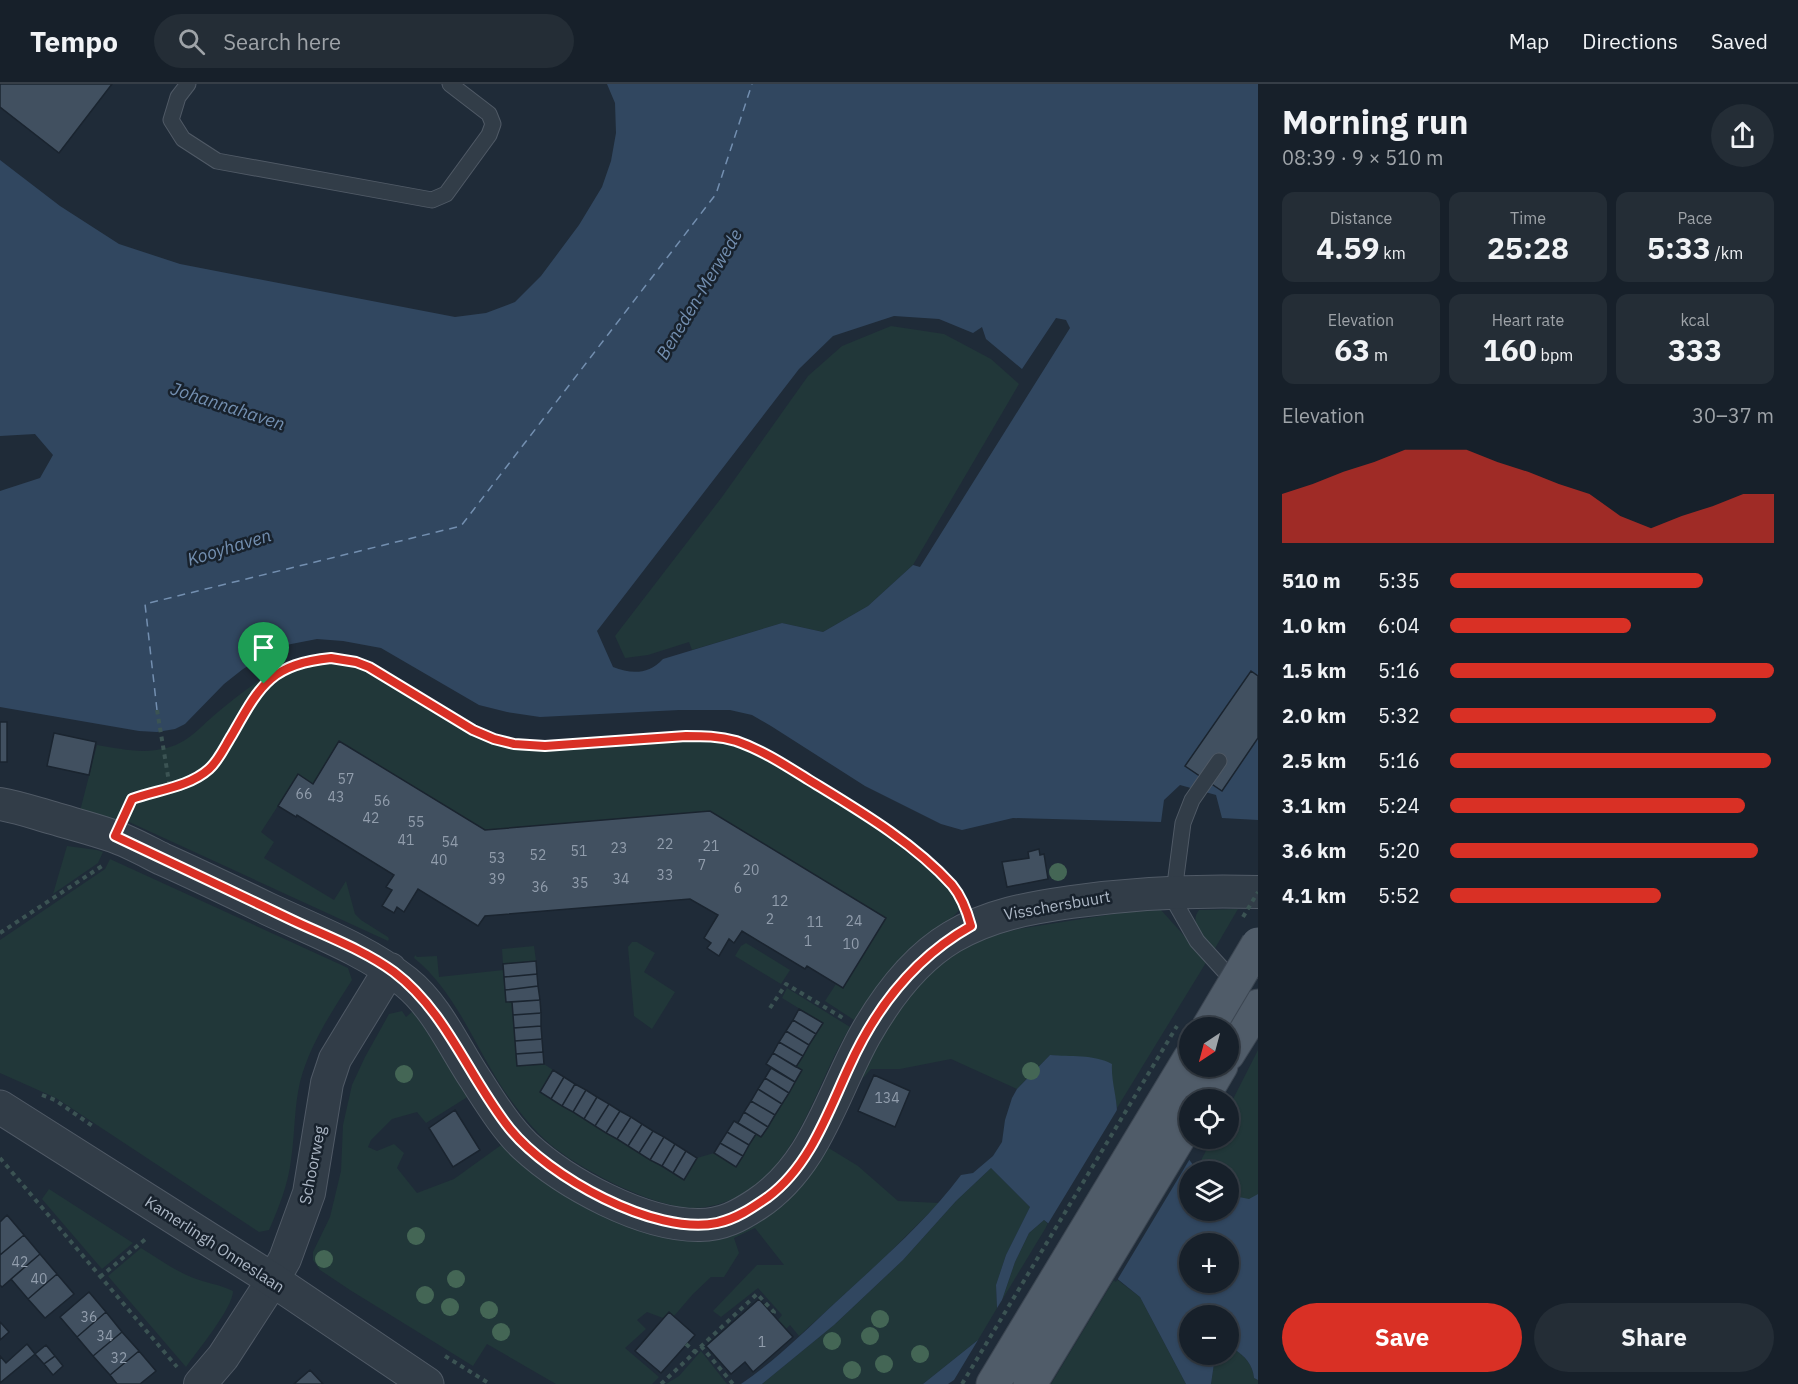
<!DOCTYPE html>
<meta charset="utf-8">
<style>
body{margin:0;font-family:"IBM Plex Sans",sans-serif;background:#242d36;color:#f1f3f6;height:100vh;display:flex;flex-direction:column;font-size:22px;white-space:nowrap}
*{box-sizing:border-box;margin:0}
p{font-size:20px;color:#9ea3a8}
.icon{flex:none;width:33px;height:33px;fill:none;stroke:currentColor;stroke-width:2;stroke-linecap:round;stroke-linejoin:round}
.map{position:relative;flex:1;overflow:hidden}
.drawer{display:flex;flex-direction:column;background:#17202a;width:540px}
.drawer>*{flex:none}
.needle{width:39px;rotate:216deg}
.tools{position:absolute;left:1179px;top:933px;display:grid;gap:12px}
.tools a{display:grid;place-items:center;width:60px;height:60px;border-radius:50%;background:#17202a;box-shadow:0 2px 4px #0004,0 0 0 2px #363e47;font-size:30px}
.pin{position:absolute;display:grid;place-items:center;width:51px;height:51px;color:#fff;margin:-62px -26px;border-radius:50% 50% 50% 0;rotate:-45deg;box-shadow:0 0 6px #0007}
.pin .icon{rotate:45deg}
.round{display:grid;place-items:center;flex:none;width:63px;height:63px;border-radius:32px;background:#242d36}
.overview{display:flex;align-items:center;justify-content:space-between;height:102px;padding:0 24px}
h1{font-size:33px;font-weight:700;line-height:45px}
.metrics{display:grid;grid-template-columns:repeat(3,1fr);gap:9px;height:102px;padding:6px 24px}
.metrics div{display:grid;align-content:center;border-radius:12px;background:#242d36;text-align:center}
.metrics b{font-size:30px;font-weight:700}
.metrics small{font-size:16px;font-weight:400}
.metrics p{font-size:16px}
.chart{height:168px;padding:12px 24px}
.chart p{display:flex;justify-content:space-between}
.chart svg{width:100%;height:108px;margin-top:6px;fill:#d93025;opacity:.7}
.button{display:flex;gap:12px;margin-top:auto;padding:12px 24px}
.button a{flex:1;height:69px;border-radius:36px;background:#d93025;color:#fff;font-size:24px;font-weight:700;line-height:69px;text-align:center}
.button a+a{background:#242d36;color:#f1f3f6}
ul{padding:0 24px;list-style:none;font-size:20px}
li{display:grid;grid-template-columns:96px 72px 1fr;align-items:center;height:45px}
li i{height:15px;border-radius:8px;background:#d93025}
header{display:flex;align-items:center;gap:36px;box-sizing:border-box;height:84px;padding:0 30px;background:#17202a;border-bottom:2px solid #363e47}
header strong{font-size:28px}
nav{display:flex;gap:33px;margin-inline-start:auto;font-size:21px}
.search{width:420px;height:54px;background:#242d36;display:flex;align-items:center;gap:15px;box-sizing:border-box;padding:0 21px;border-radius:33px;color:#9ea3a8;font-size:22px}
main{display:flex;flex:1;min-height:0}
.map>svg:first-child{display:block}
.green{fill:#213739}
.water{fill:#314760;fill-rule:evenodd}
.pier{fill:#1f2b38}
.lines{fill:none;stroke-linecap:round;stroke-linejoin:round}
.ferry{stroke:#738fb0;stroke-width:1.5;stroke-dasharray:8 6;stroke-linecap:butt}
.building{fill:#415060;stroke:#1a242f;stroke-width:1.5}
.service-casing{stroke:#505a66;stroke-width:17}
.minor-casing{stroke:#505a66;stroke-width:34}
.tertiary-casing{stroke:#505a66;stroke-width:35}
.primary-casing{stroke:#3c4652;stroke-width:35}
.path{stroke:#3b5353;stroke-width:4;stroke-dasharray:4.5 4.5;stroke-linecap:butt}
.service{stroke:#323d48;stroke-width:15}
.minor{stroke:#323d48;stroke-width:32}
.tertiary{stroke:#323d48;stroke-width:33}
.primary{stroke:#505c69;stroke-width:33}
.primary-bridge-casing{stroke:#3c4652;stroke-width:35;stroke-linecap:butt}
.path-bridge{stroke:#3b5353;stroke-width:4;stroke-dasharray:4.5 4.5;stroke-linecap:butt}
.primary-bridge{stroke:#505c69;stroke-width:33}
.tree{fill:#465}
.route-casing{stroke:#fff;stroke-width:12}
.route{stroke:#d93025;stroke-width:8}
.labels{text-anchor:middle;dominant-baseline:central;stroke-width:5;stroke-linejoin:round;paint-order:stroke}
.number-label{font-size:14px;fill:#919dac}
.street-label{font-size:16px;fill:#acb7c5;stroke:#18222d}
.water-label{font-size:18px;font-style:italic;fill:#738fb0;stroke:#18222d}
</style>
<header>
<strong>Tempo</strong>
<div class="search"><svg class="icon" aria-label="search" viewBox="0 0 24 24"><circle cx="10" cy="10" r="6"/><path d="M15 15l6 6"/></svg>Search here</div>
<nav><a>Map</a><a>Directions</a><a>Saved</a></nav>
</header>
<main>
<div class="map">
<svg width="1258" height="1300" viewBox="0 0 1258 1300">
<rect width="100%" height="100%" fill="#1f2b38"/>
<path class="green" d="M891,242l53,8 47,25 28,25 -106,181 -45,41 -45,26 -41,-9 -90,27 -3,-8 -41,13 -23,3 -10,-22 107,-139 86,-121 34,-30z
M326,578l26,4 16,6 98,60c18,8 37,15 57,18 14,2 30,0 45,-1 46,-3 95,-13 140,-9 46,4 86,35 122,59 31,19 61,39 89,63 9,8 44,34 40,47 -3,9 -27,21 -35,28 -31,26 -48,50 -70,83l-29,-19 11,-17 7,4 42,-71 -175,-106 -225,19 -146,-89 -26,43 -15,-9 -37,57 13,10 -10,16 70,42 12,-19 9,33 6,6 27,17 1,2 -1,2 -261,-120 7,-15 6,-5 42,-12 18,-8 16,-11 41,-68 12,-17 27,-16z
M266,592l-12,14 -45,73 -19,12 -16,7 -39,9 -6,3 -13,30 -36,-13 17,-66c19,3 40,8 59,5 31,-4 40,-20 62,-38 15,-13 31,-25 48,-36z
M67,762l30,4 6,2 -5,11 -45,31z
M110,775l238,109 4,12c-21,33 -42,64 -52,102 -6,26 -5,52 -9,78 -3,25 -12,47 -22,70l-10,2 -203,-134 -56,-25v-133l105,-71z
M1238,825l-24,41c-9,-12 -26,-26 -15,-40z
M1161,826l46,51 -90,147 -6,-34 1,-10 -62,-9 -33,34 -66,-30 -51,10h-29l-7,8 -4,-1 32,-59 18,-24 29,-30 32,-21 47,-13 108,-17z
M632,858h5l18,11 -11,19 31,20 -23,37 -18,-13 -6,-69z
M746,859l44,27 -9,14 -46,-28 6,-10z
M534,862l2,15 -33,3 -1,-15z
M415,871l2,2 20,-1 2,21 64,-7 3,32h6l5,64 27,-2 9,6 -13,22 143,88 14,-22 17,-5 22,14 20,-33 6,3 40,-66 -6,-4 27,-44 -41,-25 5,-10 63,39c-28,46 -42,102 -78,143 -19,22 -50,38 -79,38 -40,-1 -105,-35 -137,-59 -16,-12 -31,-30 -43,-46 -35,-46 -53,-108 -99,-145z
M402,927l4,6 7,-6 56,85 -43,27 -9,-11 -25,7 -21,21 -3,7 9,4 17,-7 10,9 -7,15 20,25 37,-14 50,-36 187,95 136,-91 31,19 40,35 41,2 -56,56 -84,77 -9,-11 -4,4 -8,-9 4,-5 -24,-27 -37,29 -8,-6 44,-46h27l-29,-37 -21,10 5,15 -15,24h-13l-18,17 -19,22 -5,-4 -6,6 -16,-6 -10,8 9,9 -21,19 34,29 -7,7h-96l-69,-40 -14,22 -123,-76 -30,-20 -7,-10v-8l17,-35 11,-46 2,-46 9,-40 13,-28 24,-43z
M1258,966v144l-9,6 -20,-5 -1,-23h-33l17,-33 16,-1 1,-31z
M991,1084l39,39 -24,48 -10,30 1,23 -19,32 -55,44h-161l72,-59 69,-65 53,-59z
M49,1105l84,54 -31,26 -60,-70z
M1044,1136l4,4 -46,76 13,-38 14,-29z
M141,1164c16,10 33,22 50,29 14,6 28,7 42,14 0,17 -36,60 -47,76l-78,-91z
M1115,1194l25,19 46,87h-135z
M1234,1265c11,7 19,16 20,29l4,2v4h-47l4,-27 5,-2 8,-1 1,-3z
M701,1267l26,33h-61l13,-8z"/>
<path class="water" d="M607,0h651v736l-36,-2 -6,-23 -36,-10 -16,15 -3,22 -148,-4 -51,12 -21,-6 -76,-38 -94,-60 -19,-11 -22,-5h-51l-139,7 -33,-5 -28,-7 -98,-57 -38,-7 -26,-2 -36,7 -38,23 -19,15 -39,40 -10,5 -18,3 -18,-1 -139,-24v-216l40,-13 13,-23 -18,-21 -35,2v-276l60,46 59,38 61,20 275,53 31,-4 29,-11 26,-26 38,-51 23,-38 9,-26 5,-28 -1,-30zM894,232l45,3 34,14 9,-6 4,12 36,30 34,-51 10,2 4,8 -150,239 -7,-2 -45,41 -45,26 -41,-9 -119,36c-15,16 -32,15 -50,8l-16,-36 202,-262 34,-33z
M1050,971c20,2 44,-1 62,9 -1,17 5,33 5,49l71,45 8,11 -1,2 -5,1v38h38l1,-15 20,4 9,-5v186l-4,-2c-1,-13 -9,-22 -20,-29l-5,2 -1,-35h-38v38l30,1 -5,2 -4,27h-25l-46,-87 -96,-77 -15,13 -14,29 -13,38 -5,8 -1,-23 10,-30 24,-48 -39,-39 -35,33 -53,59 -69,65 -72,59h-21c34,-23 64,-53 94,-81 44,-41 90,-80 126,-128l12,-2 20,-17 9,-14 3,-22 7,-22 5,-9zM1190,1160h38v38h-38z
M978,1256l-24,40 -6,4h-25z"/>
<path class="pier" d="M1120,1021v7l46,26 25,19 -75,125 -70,-55z"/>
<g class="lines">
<path class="ferry" d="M157,626l-12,-106 316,-78 255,-332 36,-110"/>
</g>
<path class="building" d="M0,0h112l-53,69 -59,-46z
M1251,587l7,5v62l-36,53 -37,-25z
M0,638h7v40h-7z
M54,649l42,9 -7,33 -42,-9z
M339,657l146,89 225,-19 176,107 -43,70 -36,-22 -2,3 -63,-38 -8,12 -5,-4 -10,17 -12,-8 4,-5 -7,-5 14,-23 -28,-16 -205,17 -7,10 -60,-37 -14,23 -7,-5 -3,6 -12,-7 10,-16 -6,-3 8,-12 -97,-60 -1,2 -18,-11 20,-32 15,10z
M1039,765l1,6 4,-1 4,25 -41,8 -5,-25 27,-4 -1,-6z
M536,877l1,13 -33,3 -1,-13z
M537,890l1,12 -33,4 -1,-13z
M538,902l2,14 -34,2 -1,-12z
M540,916l1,13 -28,2 -1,-13z
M799,925l24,14 -7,11 -23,-14z
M541,929v13l-27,2 -1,-13z
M793,936l23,14 -7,11 -23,-14z
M541,942l1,13 -27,2 -1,-13z
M786,947l23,14 -6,11 -24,-14z
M542,955l1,13 -27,2 -1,-13z
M779,958l24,14 -7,11 -23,-14z
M543,968l1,12 -27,2 -1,-12z
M773,969l29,17 -7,12 -29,-18z
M771,984l24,14 -6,11 -24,-15z
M553,986l11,7 -13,22 -11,-7z
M874,991l36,16 -15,36 -37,-16z
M564,993l11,7 -13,22 -11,-7z
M765,994l24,15 -7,11 -24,-15z
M575,1000l11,6 -13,22 -11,-6z
M758,1005l24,15 -7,11 -24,-14z
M586,1006l11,7 -13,22 -11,-7z
M597,1013l12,7 -14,22 -11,-7z
M751,1017l24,14 -7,12 -24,-15z
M609,1020l11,7 -14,22 -11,-7z
M455,1026l25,40 -27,17 -24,-39z
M620,1027l11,6 -14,22 -11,-6z
M744,1028l24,15 -7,10 -23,-14z
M631,1033l11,7 -14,22 -11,-7z
M734,1037l22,13 -7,11 -22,-13z
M642,1040l11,7 -14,22 -11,-7z
M653,1047l11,6 -14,23 -11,-7z
M727,1048l22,13 -6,11 -23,-13z
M664,1053l11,7 -13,22 -12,-6z
M720,1059l23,13 -7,11 -22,-14z
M675,1060l11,7 -13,22 -11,-7z
M686,1067l11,7 -13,22 -11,-7z
M7,1131l17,20 -24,20v-33z
M24,1151l16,19 -38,33 -2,-2v-30z
M40,1170l17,20 -29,25 -17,-20z
M57,1190l17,20 -29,24 -17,-19z
M89,1208l17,20 -29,25 -17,-20z
M759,1215l34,38 -40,35 -8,-10 -14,12 -25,-28z
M106,1228l16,20 -29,24 -16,-19z
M669,1228l26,23 -34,38 -26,-22z
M0,1238l9,10 -9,8z
M122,1248l17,19 -29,24 -17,-19z
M27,1260l8,10 -35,29v-27l6,7z
M46,1261l9,11 -11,8 -9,-10z
M139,1267l17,20 -16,13h-23l-7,-9z
M55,1272l8,10 -10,9 -9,-11z
M310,1286l13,14h-29z"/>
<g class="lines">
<defs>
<path id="service" d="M188,0l-10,13 -7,23 12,19 34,22 215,39 14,-6 43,-59 4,-11 -4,-10 -39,-30
M1219,677l-27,39 -9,23 -9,69 3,14 20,35 40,44"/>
<path id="minor" d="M0,720c18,3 35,9 53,14 20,6 40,11 60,18 17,6 33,15 49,23 36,16 71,33 106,50 47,22 98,41 138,73 30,24 47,63 68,95 15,23 31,50 51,69 40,37 118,80 175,79 22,0 39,-9 57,-21 59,-39 75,-110 108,-169 21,-37 50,-76 87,-98 37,-22 77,-29 119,-35 64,-9 123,-12 187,-10
M200,1300l23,-27 50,-77 12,-21 24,-66 18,-110 8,-24 55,-90"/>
<path id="tertiary" d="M0,1023l273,173 154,104"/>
<path id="primary" d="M1228,970l30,-48
M1201,1016l20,-34
M993,1300l197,-326
M1030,1300l160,-265"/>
</defs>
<use href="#service" class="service-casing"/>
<use href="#minor" class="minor-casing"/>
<use href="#tertiary" class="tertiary-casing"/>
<use href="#primary" class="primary-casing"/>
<path class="path" d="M157,626l13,78
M127,725l5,-10c25,-9 56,-12 77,-30 13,-11 21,-31 29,-46 8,-13 15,-27 25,-38 16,-17 44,-27 66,-27 14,0 28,4 40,9l104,64 20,8 21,5 31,2 141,-10c17,0 33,0 50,5 27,9 52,26 76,41 38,23 76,47 109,75 15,13 31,26 41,43
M0,849l102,-67 1,-3
M770,924l16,-24 57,34
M42,1011l13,5 39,27
M0,1074l177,209
M100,1193l48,-40
M686,1260l9,8
M701,1262l32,38
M445,1272l45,28
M661,1300l96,-90 17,18 -1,2"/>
<use href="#service" class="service"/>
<use href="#minor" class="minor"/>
<use href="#tertiary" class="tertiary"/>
<use href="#primary" class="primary"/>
<defs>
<path id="primary-bridge" d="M1208,944l50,-84"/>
</defs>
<use href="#primary-bridge" class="primary-bridge-casing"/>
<path class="path-bridge" d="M1243,833l15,-25
M962,1300l215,-358"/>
<use href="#primary-bridge" class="primary-bridge"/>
</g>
<g class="tree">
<circle cx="1058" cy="788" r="9"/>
<circle cx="1031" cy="987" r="9"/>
<circle cx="404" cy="990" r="9"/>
<circle cx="416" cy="1152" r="9"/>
<circle cx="324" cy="1175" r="9"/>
<circle cx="456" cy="1195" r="9"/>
<circle cx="425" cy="1211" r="9"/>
<circle cx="450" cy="1223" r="9"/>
<circle cx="489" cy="1226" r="9"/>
<circle cx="880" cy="1235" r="9"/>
<circle cx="501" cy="1248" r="9"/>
<circle cx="870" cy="1252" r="9"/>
<circle cx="832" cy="1257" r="9"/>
<circle cx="920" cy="1270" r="9"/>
<circle cx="884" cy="1280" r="9"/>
<circle cx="852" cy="1286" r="9"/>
</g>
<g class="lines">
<defs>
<path id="route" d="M331,574l25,4 13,5 104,63 21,9 20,5 31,2 141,-10c17,0 33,0 50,5 26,9 49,24 73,39 49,30 104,62 143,105 10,12 15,26 19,41 -57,32 -95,81 -122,141 -21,45 -39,99 -81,130 -16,11 -32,22 -51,26 -63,13 -169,-47 -207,-94 -41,-51 -63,-117 -116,-157 -30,-22 -68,-36 -102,-52 -59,-28 -118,-56 -177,-84l17,-37c25,-9 57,-12 77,-30 10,-9 16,-23 23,-34 28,-49 38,-71 99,-77z"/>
</defs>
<use href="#route" class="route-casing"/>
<use href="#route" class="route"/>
</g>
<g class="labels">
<g class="number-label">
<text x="346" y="695">57</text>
<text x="304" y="710">66</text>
<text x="336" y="713">43</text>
<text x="382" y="717">56</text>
<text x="371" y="734">42</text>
<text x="416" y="738">55</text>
<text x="406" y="756">41</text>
<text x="450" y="758">54</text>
<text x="665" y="760">22</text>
<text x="711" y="762">21</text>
<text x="619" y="764">23</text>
<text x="579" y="767">51</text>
<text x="538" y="771">52</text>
<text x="497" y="774">53</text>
<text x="439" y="776">40</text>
<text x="702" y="781">7</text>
<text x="751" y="786">20</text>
<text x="665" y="791">33</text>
<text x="497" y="795">39</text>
<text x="621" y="795">34</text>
<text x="580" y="799">35</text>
<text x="540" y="803">36</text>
<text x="738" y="804">6</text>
<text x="780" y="817">12</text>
<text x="770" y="835">2</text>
<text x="854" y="837">24</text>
<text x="815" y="838">11</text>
<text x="808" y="857">1</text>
<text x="851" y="860">10</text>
<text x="887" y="1014">134</text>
<text x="20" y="1178">42</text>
<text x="39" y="1195">40</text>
<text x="89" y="1233">36</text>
<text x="105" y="1252">34</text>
<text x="762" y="1258">1</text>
<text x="119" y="1274">32</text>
</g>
<g class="street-label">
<text transform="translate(1057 821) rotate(-10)">Visschersbuurt</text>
<text transform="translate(312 1081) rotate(-79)">Schoorweg</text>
<text transform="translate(215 1160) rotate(33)">Kamerlingh Onneslaan</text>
</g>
<g class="water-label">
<text transform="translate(699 210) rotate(-59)">Beneden-Merwede</text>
<text transform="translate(228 322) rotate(18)">Johannahaven</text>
<text transform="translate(229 463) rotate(-17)">Kooyhaven</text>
</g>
</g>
</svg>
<div class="tools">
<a><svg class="needle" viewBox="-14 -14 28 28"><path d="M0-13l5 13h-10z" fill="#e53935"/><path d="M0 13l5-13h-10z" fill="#9ea3a8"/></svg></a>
<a><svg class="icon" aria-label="locate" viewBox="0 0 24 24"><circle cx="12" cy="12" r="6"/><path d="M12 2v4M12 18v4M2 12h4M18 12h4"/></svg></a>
<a><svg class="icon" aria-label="layers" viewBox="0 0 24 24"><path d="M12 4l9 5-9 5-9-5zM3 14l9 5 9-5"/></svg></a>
<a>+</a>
<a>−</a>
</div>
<div class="pin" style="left:264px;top:600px;background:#1e9e55"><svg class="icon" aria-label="arrive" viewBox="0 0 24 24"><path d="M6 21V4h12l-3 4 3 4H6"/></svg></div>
</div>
<section class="drawer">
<div class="overview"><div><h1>Morning run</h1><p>08:39 · 9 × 510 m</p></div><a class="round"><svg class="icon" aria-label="share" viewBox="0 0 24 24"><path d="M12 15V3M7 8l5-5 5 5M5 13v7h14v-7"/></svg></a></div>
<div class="metrics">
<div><p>Distance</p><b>4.59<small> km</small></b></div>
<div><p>Time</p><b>25:28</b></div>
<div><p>Pace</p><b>5:33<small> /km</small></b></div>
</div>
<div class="metrics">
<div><p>Elevation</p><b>63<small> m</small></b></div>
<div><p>Heart rate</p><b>160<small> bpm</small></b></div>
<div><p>kcal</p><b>333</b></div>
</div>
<div class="chart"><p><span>Elevation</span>30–37 m</p>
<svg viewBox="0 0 160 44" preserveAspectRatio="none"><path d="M0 44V24L10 20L20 15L30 11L40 6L50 6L60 6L70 11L80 15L90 20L100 24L110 33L120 38L130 33L140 29L150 24L160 24V44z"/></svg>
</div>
<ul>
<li><b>510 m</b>5:35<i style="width:78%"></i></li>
<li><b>1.0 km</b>6:04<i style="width:56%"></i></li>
<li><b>1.5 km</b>5:16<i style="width:100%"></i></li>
<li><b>2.0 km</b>5:32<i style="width:82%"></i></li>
<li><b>2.5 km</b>5:16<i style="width:99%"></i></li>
<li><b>3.1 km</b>5:24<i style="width:91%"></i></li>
<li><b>3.6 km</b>5:20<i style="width:95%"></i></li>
<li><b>4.1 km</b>5:52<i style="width:65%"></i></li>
</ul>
<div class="button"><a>Save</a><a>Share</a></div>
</section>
</main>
